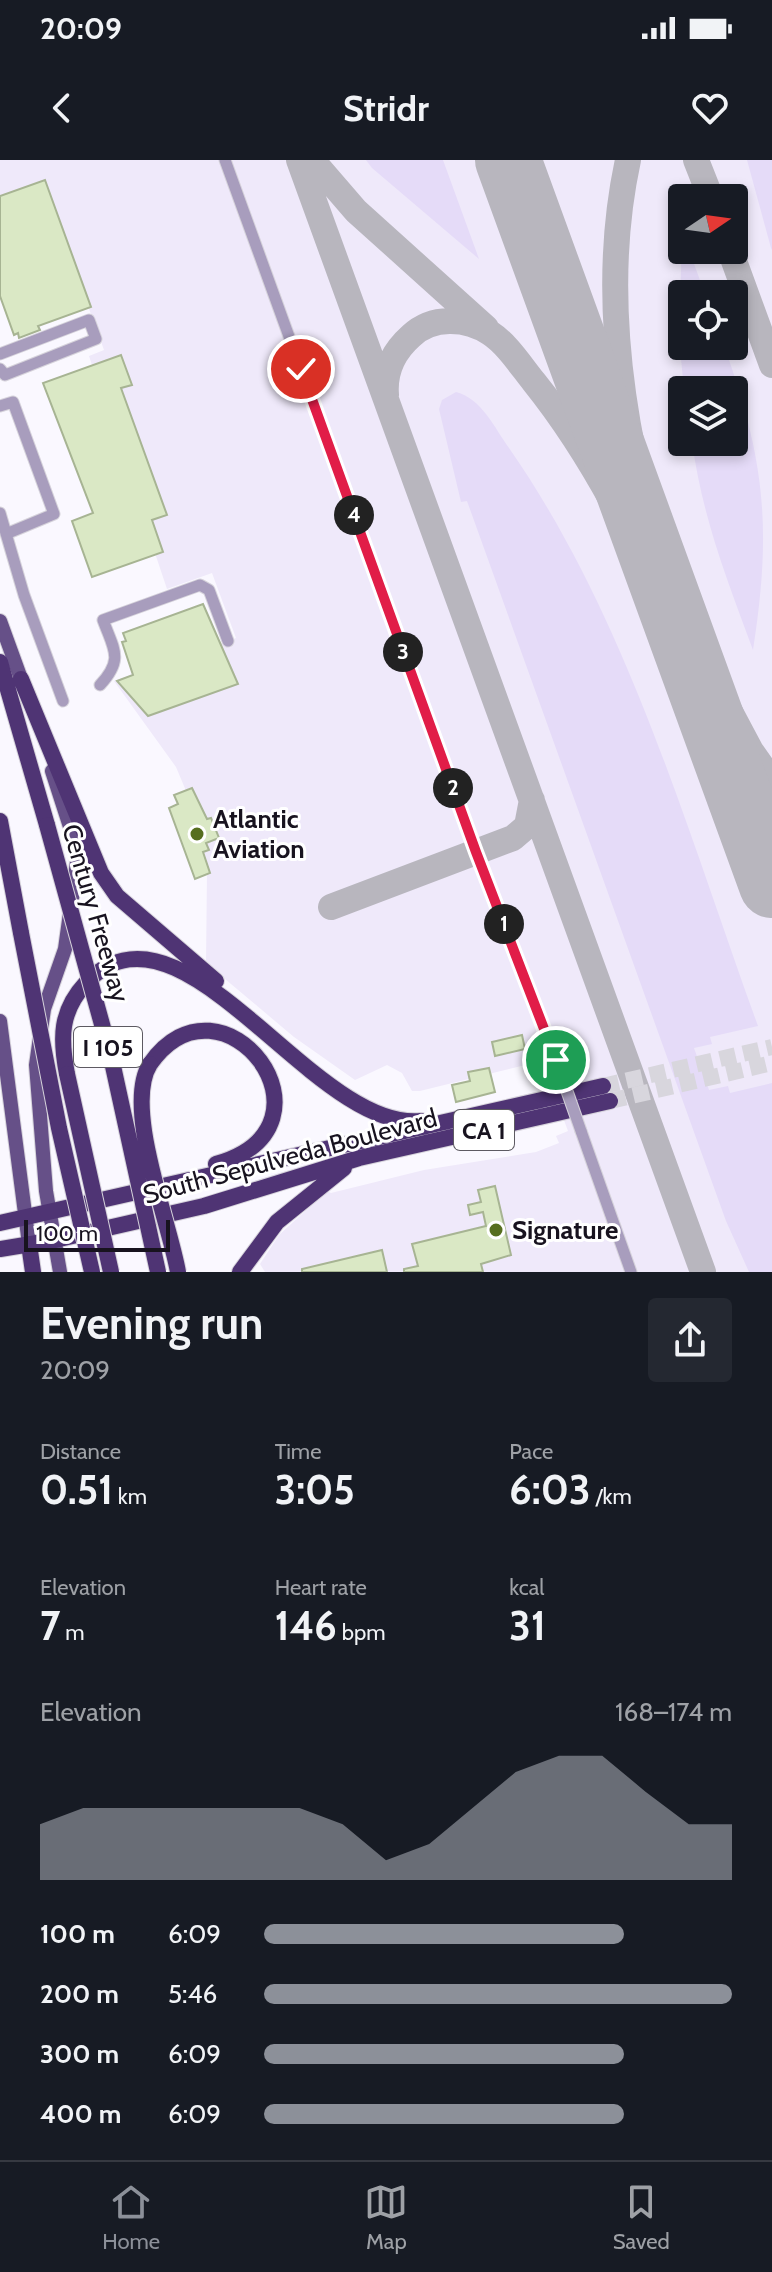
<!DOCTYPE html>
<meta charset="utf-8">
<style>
body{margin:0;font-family:Cabin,sans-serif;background:#242831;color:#f1f3f6;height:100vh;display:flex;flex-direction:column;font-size:30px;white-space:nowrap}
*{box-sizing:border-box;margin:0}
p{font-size:26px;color:#9ea1a6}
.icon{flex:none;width:44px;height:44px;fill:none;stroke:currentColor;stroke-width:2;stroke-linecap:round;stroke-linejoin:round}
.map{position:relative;height:1112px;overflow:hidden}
.sheet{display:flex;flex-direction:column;background:#171b24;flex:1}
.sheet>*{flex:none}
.needle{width:52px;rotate:77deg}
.buttons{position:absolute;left:668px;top:24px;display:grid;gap:16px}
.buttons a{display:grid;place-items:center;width:80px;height:80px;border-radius:8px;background:#171b24;box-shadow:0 4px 12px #0003;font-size:40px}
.scale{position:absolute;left:24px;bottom:20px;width:146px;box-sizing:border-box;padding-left:8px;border:4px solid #18131f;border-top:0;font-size:22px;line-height:28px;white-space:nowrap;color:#18131f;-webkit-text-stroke:6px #fff;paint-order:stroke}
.pin{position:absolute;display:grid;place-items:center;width:68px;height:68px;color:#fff;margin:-34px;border:4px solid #fff;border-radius:50%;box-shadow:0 2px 8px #0007}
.km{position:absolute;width:40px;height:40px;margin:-20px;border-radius:50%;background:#222;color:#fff;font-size:22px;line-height:40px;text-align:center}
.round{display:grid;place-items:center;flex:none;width:84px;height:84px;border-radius:8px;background:#242831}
.summary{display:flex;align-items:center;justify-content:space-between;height:136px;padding:0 40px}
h1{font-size:44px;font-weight:700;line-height:60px}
.stats{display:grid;grid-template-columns:repeat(3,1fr);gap:12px;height:136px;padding:8px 40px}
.stats div{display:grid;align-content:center}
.stats b{font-size:40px;font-weight:700}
.stats small{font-size:22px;font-weight:400}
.stats p{font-size:22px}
.chart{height:224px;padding:16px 40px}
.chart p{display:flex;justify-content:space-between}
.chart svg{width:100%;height:144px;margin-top:8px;fill:#8c9099;opacity:.7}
ul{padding:0 40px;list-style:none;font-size:26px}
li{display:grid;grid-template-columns:128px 96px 1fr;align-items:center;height:60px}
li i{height:20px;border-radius:10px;background:#8c9099}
.status{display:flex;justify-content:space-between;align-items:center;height:56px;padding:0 40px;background:#171b24;direction:ltr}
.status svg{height:22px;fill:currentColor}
header{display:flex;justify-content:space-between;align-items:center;height:104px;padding:0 40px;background:#171b24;font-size:36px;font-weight:700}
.tab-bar{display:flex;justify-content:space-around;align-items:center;height:112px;border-top:2px solid #363941;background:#171b24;font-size:22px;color:#9ea1a6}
.tab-bar a{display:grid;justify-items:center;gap:4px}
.tab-bar .current{color:#8c9099}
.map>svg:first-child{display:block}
.built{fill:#efe9fa;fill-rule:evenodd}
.green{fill:#e5dbf8}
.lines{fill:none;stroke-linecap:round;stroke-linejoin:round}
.taxiway{stroke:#b8b6be;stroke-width:26}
.runway{stroke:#b8b6be;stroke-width:66}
.building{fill:#dae8c5;stroke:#a7b493;stroke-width:2}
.highway-tunnel{stroke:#d8d6dd;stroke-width:16;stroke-dasharray:16 8;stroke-linecap:butt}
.minor-casing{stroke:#d6d3db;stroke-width:13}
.major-casing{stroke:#d6d3db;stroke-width:16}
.highway-casing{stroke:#d6d3db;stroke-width:18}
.minor{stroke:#a89dbd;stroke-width:11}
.major{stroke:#665088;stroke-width:14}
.highway{stroke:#4f3474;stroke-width:16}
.minor-bridge-casing{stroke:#d6d3db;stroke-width:13;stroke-linecap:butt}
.highway-bridge-casing{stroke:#d6d3db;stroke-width:18;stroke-linecap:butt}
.minor-bridge{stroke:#a89dbd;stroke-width:11}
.highway-bridge{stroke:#4f3474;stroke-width:16}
.route-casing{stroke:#fff;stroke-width:16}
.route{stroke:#e11d48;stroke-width:10}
.poi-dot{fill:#566e1f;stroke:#fff;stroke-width:3}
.labels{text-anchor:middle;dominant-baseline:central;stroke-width:6;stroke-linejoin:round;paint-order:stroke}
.shield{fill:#fff;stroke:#5d5a62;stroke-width:2}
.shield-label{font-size:24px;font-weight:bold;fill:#18131f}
.poi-label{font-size:26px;font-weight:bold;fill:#18131f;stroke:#fff;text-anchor:start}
.street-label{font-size:26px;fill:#18131f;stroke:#fff}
</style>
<div class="status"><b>20:09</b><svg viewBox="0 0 49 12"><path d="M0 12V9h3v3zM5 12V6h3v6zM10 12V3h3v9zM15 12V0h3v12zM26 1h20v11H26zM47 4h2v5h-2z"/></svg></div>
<header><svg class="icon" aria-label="back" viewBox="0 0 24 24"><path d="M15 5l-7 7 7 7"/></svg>Stridr<svg class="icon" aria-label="heart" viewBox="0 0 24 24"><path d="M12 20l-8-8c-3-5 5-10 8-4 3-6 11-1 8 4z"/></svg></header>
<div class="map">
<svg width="772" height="1112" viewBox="0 0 772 1112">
<rect width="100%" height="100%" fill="#faf8ff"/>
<path class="built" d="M0,0h772v1112h-507l-5,-8 19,-29 48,-44 4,2 93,-23 112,-18 23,-9 -3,-7 12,-5 -26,-70 -122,30h-8l-10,-18 -15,-8 -32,15 -61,-43 -88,-74 1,-90 -14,-40 9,-4 -26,-62 -62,-86 122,-43 -24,-65 -45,16 -78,-233 15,-6 -60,-165 -44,14zM682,38h52v52h-52zM682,134h52v52h-52zM682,230h52v52h-52z"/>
<path class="green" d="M366,0h77l36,99 -107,-91z
M747,0h25v90l-1,-2z
M682,76v14h7l16,44h-23v52h42c41,113 48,183 29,304 -27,-73 -50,-131 -61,-208h42v-52h-50l-5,-52z
M456,232c26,7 38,35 53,56 119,171 178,383 249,578l-48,11 2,7 -18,4 15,42 19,-4 2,7 42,-10v189h-23l-23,-51 -259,-720 -6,1 -22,-93 3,-9z"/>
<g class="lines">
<path class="taxiway" d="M299,0l404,1112
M312,0l44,51 130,117
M517,0l42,141
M628,0c-30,138 -4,285 38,418
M696,0l15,38
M730,90l42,115
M386,235c-2,-24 7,-43 25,-59 21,-20 55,-19 79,-3 17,11 31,33 44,49 77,96 124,209 172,321
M708,510l43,81 21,30
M331,747l182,-69 14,-12 5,-26"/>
<path class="runway" d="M508,0l264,725"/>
</g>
<path class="building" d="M45,20l46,127 -53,19 2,4 -21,8 -1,-5 -4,2 -14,-39v-100z
M121,195l11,30 -11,3 46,127 -15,5 11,32 -71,25 -20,-56 21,-8 -50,-130z
M203,444l35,80 -90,32 -31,-35 16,-6 -11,-33 4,-1 -3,-8z
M192,628l15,31 4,-1 8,20 -13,5 3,7 -6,2 7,21 -15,6 -26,-71 9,-4 -4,-9z
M522,875l3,14 -30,7 -3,-14z
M489,908l6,24 -39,10 -4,-17 18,-4 -2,-9z
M495,1026l16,69 -30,9 2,8h-79v-3l14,-3 -6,-22 74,-18 -3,-14 -13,3 -2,-10 13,-3 -3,-12z
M382,1090l5,22h-85v-3z"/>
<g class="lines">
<path class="highway-tunnel" d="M603,926l169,-39
M610,941l162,-38"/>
<defs>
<path id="minor" d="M225,0l251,692 80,208
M0,194l89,-34 7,19 -91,36 -5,-6
M0,246l13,-4 41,112 -48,20
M0,353l24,82 39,106
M100,525c24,-26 14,-35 3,-65l97,-35 9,5 19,51
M581,971l50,141"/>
<path id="major" d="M0,461l24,66
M52,611l21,65 4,26 -12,87 -21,60 -8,56 10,126 14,81
M0,861l29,223"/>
<path id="highway" d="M0,502l47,163
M21,519l80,194 16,23 99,85
M0,661l21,112
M150,904c72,-103 200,62 66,100
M67,914c-7,-36 -7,-63 19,-91 96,-101 226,149 335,138
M0,1063l603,-137
M29,1084l4,28
M0,1089l55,-9 149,-34 155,-48 251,-57
M240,1112l37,-50 67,-54"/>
</defs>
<use href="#minor" class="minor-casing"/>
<use href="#major" class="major-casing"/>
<use href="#highway" class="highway-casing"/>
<use href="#minor" class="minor"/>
<use href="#major" class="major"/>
<use href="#highway" class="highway"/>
<defs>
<path id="minor-bridge" d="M556,900l25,71"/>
<path id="highway-bridge" d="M47,665l64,232 47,215
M21,773l38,195 33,144
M150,904c-27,43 19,156 28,208
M67,914l44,198"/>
</defs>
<use href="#minor-bridge" class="minor-bridge-casing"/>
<use href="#highway-bridge" class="highway-bridge-casing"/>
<use href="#minor-bridge" class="minor-bridge"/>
<use href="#highway-bridge" class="highway-bridge"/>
</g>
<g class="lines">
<defs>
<path id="route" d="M301,209l175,483 80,208"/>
</defs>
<use href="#route" class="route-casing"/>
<use href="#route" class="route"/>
</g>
<g class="poi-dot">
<circle cx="197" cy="674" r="8"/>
<circle cx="496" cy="1070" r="8"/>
</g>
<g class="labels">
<g class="shield">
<rect x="74" y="867" width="68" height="40" rx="6"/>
<rect x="454" y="950" width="60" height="40" rx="6"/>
</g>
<g class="shield-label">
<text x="108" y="887">I 105</text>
<text x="484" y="970">CA 1</text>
</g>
<g class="poi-label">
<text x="213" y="659">Atlantic<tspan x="213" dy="30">Aviation</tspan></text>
<text x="512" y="1070">Signature</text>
</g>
<g class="street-label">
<text transform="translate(96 753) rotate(74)">Century Freeway</text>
<text transform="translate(290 996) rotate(-15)">South Sepulveda Boulevard</text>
</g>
</g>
</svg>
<div class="buttons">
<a><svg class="needle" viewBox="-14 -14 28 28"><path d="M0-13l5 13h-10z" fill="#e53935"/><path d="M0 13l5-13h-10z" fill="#9ea1a6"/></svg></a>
<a><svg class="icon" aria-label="locate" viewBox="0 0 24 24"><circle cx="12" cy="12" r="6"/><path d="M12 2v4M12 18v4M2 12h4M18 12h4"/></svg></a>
<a><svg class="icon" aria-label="layers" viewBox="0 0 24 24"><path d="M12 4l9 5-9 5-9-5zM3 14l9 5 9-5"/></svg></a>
</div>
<div class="scale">100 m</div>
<div class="pin" style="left:556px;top:900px;background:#1e9e55"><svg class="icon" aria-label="arrive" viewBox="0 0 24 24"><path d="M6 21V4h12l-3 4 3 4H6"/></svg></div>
<div class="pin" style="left:301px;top:209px;background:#d93025"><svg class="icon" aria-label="check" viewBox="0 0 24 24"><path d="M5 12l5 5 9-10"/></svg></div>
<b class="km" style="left:504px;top:764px">1</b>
<b class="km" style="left:453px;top:628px">2</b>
<b class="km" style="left:403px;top:492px">3</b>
<b class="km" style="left:354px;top:355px">4</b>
</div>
<section class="sheet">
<div class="summary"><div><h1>Evening run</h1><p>20:09</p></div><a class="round"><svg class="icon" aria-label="share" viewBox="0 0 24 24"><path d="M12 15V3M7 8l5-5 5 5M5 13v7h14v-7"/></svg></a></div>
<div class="stats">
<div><p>Distance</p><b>0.51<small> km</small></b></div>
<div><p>Time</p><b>3:05</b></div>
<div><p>Pace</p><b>6:03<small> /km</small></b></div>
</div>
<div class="stats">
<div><p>Elevation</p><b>7<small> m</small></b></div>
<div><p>Heart rate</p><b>146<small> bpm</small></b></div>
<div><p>kcal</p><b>31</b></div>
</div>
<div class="chart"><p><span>Elevation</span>168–174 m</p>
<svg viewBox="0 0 160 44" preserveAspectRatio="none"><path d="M0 44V27L10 22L20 22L30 22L40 22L50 22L60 22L70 27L80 38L90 33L100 22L110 11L120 6L130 6L140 17L150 27L160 27V44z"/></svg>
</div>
<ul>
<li><b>100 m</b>6:09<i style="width:77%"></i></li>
<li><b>200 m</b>5:46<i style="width:100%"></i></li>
<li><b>300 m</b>6:09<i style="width:77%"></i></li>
<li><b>400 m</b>6:09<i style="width:77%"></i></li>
</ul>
</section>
<nav class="tab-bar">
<a class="current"><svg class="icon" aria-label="home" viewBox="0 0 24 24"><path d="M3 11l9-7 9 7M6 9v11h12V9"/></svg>Home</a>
<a><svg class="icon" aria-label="map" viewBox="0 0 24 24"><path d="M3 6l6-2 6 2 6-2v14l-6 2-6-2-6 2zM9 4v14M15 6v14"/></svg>Map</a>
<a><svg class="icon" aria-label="saved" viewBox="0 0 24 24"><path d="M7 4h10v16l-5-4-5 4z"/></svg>Saved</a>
</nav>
